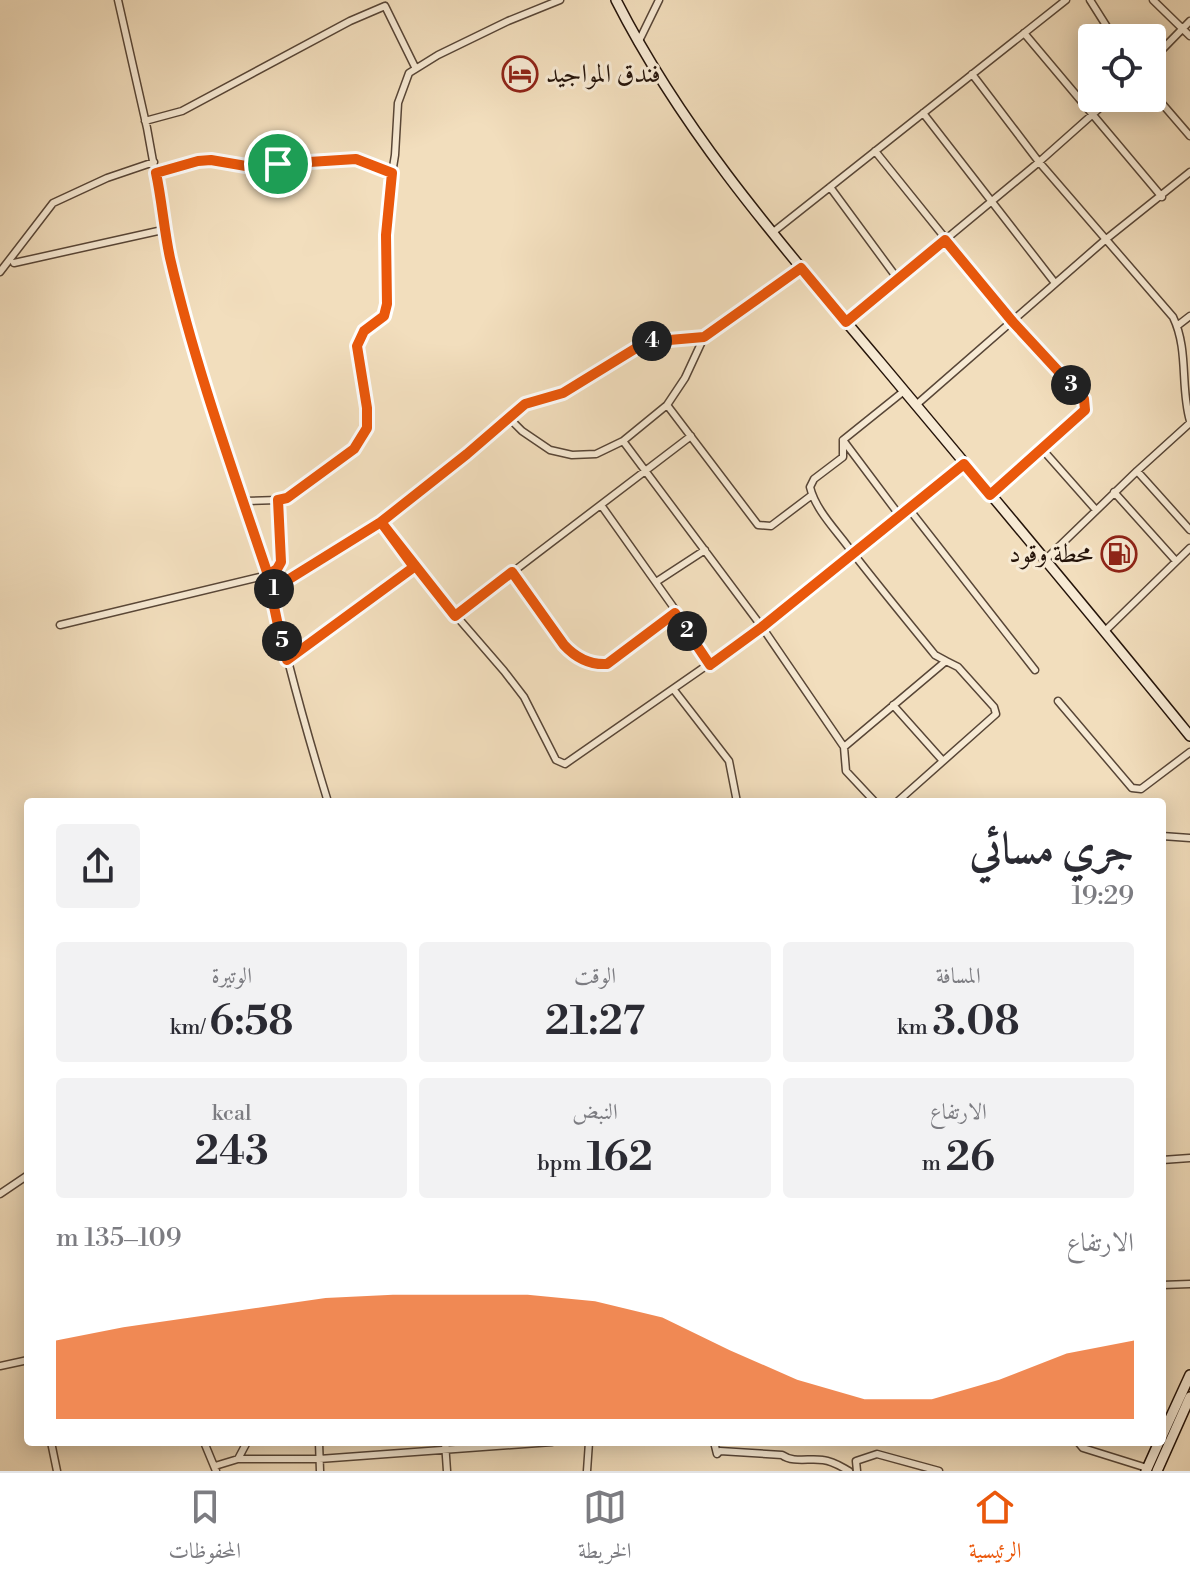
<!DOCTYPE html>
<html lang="ar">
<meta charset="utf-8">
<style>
body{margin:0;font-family:"Libre Bodoni",Amiri,serif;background:#f2f2f3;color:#2b2b33;direction:rtl;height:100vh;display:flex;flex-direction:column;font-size:30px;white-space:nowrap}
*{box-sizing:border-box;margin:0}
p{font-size:26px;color:#7c7c81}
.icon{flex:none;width:44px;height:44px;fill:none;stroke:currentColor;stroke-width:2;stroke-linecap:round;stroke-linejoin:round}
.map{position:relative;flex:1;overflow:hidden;direction:ltr}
.sheet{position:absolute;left:24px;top:798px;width:1142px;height:648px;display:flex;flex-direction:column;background:#fff;border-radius:8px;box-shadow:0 4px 20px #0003;direction:rtl}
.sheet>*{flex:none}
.controls{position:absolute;left:1078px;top:24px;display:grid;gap:16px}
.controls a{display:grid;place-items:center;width:88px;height:88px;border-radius:8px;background:#fff;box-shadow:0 4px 20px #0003;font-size:40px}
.pin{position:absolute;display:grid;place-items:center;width:68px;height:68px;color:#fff;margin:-34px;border:4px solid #fff;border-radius:50%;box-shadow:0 2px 8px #0007}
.km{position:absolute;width:40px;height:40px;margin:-20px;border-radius:50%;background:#222;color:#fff;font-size:22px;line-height:40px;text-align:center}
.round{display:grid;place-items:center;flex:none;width:84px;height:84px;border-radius:8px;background:#f2f2f3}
.head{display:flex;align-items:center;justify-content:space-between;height:136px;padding:0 32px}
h1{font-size:44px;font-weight:600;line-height:60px}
.figures{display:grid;grid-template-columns:repeat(3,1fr);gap:12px;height:136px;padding:8px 32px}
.figures div{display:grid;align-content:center;border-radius:8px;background:#f2f2f3;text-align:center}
.figures b{font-size:40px;font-weight:600}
.figures small{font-size:22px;font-weight:400}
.figures p{font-size:22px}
.chart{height:224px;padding:16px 32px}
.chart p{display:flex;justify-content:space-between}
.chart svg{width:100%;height:144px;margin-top:8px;fill:#ea580c;opacity:.7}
.dock{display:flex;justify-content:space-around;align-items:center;height:112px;border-top:2px solid #e1e1e2;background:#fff;font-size:22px;color:#7c7c81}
.dock a{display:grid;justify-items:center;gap:4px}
.dock .selected{color:#ea580c}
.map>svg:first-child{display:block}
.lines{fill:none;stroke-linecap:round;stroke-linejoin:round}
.street-casing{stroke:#584637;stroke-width:9}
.secondary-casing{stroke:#25140a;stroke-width:12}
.street{stroke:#f7ead4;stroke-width:6}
.secondary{stroke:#f7ead4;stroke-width:9}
.route-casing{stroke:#fff;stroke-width:16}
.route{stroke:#ea580c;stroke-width:10}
.labels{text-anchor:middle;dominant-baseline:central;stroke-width:6;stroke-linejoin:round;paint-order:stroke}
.poi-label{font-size:26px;fill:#25140a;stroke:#f7ead4;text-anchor:start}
</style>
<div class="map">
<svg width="1190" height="1471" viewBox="0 0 1190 1471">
<rect width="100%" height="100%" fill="#f2debd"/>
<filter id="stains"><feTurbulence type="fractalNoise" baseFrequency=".0025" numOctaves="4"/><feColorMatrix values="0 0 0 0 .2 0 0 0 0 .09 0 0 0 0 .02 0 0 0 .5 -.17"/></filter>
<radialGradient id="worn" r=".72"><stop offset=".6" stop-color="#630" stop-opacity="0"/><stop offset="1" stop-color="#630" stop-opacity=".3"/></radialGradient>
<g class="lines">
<defs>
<path id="street" d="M1090,0l24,38
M1153,0l37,36
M1024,33l138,164
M638,43l21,-43
M1152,60l38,-39
M972,74l67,88 134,155c16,33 7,70 17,104
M1152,92l38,44
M923,113l132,170
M145,121l37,-10 168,-90 35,-15 30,61
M875,151l137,170 74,83 -1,6 -95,85
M156,173l42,-12 13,-1 35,6 110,-7 36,14
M830,187l67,91
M772,233l294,-233
M14,263l153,-34
M0,272l53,-69 54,-25 47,-16
M846,322l193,-160 72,-64
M1177,326l13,-10
M667,405l91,120 13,1 41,-31
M916,405l189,-165 85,-68
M510,419l12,12 28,19 22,5 24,-1 27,-13 44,-36 18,-27 19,-41 97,-69
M843,440l57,76
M623,441l139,186 82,120 2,24 29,31
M1042,449l54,61
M1137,471l53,-48
M1114,492l62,69
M243,501l35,-1
M909,509l126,161
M381,522l33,45 90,104 20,26 32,63 9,4 197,-137 202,-163
M1045,560l92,-89 53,59
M512,572l52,73c12,13 26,20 43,19l67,-48v-8l-73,-103
M656,582l49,-32
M270,591l111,-69 86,-68 58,-50 38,-11 83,-51 58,-5
M675,613l35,52
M455,616l236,-180
M60,625l208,-50 -59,-177 -39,-143 -23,-127 -29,-128
M1105,631l85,-83
M287,660l127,-93
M674,690l55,71 8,41
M1058,701l74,87 9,1 49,-37
M893,705l50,56
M844,747l102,-86 -11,-6c-30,-37 -60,-73 -89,-111 -13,-17 -31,-36 -36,-57l4,-8 29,-22v-17l61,-49
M328,802c-23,-75 -44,-150 -60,-227l9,-6 4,-7 -3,-62 9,-2 67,-49 13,-21v-20l-10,-62 7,-15 20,-15 3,-12 1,-106 7,-43 3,-52 11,-30 29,-18 70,-34 52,-21
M897,802l99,-88 -2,-7 -36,-40 -12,-6
M1162,836l28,2
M1162,1160l28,-2
M0,1194l28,-19
M1162,1285l28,-1
M0,1366l28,-6
M51,1442l6,29
M204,1442l12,29
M319,1442l1,29
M445,1442l2,29
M714,1442l3,12 3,-3 62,4c11,8 27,3 41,5 10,1 17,6 26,11
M1078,1442l5,6 64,20
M238,1459h81l233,-17
M215,1466l23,-7 9,-17
M587,1471l2,-29
M857,1471l-1,-10 21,-7 62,17"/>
<path id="secondary" d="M616,0c68,134 168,248 264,362 104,124 208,248 310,374
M1162,1436l28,-61
M1146,1471l13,-29
M1157,1471l33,-74"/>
</defs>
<use href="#street" class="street-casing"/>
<use href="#secondary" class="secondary-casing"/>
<use href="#street" class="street"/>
<use href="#secondary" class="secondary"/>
</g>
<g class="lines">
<defs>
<path id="route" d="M278,164l-32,2 -35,-6 -13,1 -42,12c6,28 8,57 14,85 25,108 63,213 98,317l2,16 111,-69 74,94 57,-44 52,73c12,13 26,20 43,19l68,-51 35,52 52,-38 202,-163 26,31 95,-85 -1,-11 -72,-78 -67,-81 -99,82 -45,-54 -97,69 -58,5 -83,51 -38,11 -58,50 -86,68 33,45 -127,93c-8,-28 -14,-56 -19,-85l9,-6 4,-7 -3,-62 9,-2 67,-49 13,-21v-20l-10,-62 7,-15 20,-15 3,-12 -1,-69 6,-62 -36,-14 -78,5"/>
</defs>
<use href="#route" class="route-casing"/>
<use href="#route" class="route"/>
</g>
<defs>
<symbol id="hotel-ring" viewBox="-11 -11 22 22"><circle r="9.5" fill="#f7ead4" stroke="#8f2418" stroke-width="1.5"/><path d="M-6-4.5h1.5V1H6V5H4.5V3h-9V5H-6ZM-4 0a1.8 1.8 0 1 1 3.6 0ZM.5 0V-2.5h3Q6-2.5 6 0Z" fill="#8f2418"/></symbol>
<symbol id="fuel-ring" viewBox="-11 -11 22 22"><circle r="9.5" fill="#f7ead4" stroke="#8f2418" stroke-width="1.5"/><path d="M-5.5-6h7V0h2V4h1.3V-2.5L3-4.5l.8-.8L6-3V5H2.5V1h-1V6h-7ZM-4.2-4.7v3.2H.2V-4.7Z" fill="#8f2418"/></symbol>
</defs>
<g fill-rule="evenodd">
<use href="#hotel-ring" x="500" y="54" width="40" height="40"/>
<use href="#fuel-ring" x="1099" y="534" width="40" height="40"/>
</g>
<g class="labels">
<g class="poi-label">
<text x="546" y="74">فندق المواجيد</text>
<text x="1093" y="554" text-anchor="end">محطة وقود</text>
</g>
</g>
<rect width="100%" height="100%" filter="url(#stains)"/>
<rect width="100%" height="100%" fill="url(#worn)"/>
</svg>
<div class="controls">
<a><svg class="icon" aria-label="locate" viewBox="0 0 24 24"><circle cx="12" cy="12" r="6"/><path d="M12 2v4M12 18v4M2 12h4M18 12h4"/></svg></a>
</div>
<div class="pin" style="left:278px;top:164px;background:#1e9e55"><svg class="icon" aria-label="arrive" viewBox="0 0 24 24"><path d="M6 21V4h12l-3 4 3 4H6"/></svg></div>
<b class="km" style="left:274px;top:589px">1</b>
<b class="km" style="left:687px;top:631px">2</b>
<b class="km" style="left:1071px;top:385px">3</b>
<b class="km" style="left:652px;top:341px">4</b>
<b class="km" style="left:282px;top:641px">5</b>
<section class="sheet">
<div class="head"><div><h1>جري مسائي</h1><p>19:29</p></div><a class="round"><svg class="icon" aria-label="share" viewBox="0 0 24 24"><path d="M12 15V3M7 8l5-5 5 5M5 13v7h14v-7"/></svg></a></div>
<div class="figures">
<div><p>المسافة</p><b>3.08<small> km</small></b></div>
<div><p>الوقت</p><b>21:27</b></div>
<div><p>الوتيرة</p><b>6:58<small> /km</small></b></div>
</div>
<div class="figures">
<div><p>الارتفاع</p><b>26<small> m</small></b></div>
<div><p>النبض</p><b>162<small> bpm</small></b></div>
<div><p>kcal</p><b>243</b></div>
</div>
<div class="chart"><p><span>الارتفاع</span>109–135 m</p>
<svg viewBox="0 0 160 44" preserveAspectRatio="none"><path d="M0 44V20L10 16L20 13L30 10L40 7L50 6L60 6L70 6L80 8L90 13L100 23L110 32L120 38L130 38L140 32L150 24L160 20V44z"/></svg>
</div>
</section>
</div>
<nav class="dock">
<a class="selected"><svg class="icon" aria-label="home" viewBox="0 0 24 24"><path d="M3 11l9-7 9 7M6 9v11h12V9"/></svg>الرئيسية</a>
<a><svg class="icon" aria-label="map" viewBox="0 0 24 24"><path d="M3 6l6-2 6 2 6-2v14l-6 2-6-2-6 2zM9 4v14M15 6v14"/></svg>الخريطة</a>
<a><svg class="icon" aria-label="saved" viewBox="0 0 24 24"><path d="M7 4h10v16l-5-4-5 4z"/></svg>المحفوظات</a>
</nav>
